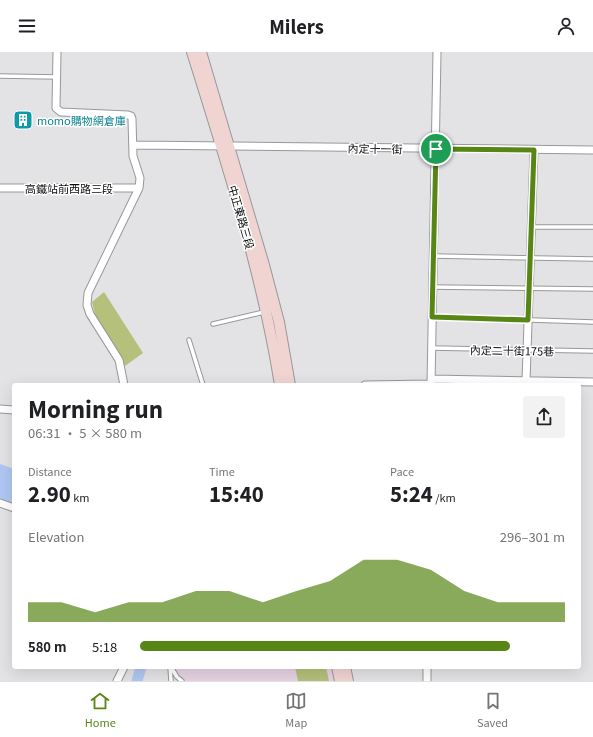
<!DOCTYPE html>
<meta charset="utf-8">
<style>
body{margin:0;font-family:Georgia,"Noto Sans TC",serif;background:#f2f2f2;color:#202124;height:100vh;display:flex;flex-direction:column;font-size:15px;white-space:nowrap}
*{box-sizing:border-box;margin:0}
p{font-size:13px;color:#757577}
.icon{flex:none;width:22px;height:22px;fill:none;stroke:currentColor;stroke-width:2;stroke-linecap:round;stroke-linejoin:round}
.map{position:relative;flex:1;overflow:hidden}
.side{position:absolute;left:12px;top:331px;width:569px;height:286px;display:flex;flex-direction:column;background:#fff;border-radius:4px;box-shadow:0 4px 16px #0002}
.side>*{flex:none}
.pin{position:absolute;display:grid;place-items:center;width:34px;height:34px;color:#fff;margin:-17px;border:2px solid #fff;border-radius:50%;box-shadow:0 1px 4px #0007}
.round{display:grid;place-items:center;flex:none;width:42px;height:42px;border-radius:4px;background:#f2f2f2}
.summary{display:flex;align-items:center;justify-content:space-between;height:68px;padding:0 16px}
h1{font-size:22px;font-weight:800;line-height:30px}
.figures{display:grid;grid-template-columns:repeat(3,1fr);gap:6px;height:68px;padding:4px 16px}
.figures div{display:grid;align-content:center}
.figures b{font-size:20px;font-weight:800}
.figures small{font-size:11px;font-weight:400}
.figures p{font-size:11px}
.chart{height:112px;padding:8px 16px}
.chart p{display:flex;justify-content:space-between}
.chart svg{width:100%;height:72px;margin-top:4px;fill:#588616;opacity:.7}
ul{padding:0 16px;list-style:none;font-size:13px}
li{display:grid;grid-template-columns:64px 48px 1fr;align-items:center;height:30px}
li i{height:10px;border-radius:5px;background:#588616}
header{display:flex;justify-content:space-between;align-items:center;height:52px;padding:0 16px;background:#fff;font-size:18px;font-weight:800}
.menu{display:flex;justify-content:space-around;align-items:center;height:56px;border-top:1px solid #e0e0e0;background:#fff;font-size:11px;color:#757577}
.menu a{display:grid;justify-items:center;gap:2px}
.menu .current{color:#588616}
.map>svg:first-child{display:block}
.commercial{fill:#e7d3e2}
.green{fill:#b5c07a}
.water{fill:#afc7f3}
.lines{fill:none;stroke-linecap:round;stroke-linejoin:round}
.river{stroke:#afc7f3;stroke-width:11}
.service-casing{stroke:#97989a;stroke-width:5.5}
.minor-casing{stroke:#97989a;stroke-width:9}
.secondary-casing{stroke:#97989a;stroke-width:12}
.service{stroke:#fff;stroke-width:3.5}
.minor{stroke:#fff;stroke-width:7}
.secondary{stroke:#f0d4d2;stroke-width:10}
.route-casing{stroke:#fff;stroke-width:8}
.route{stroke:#588616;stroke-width:5}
.labels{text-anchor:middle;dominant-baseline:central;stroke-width:3;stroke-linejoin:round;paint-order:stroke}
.culture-label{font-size:11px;fill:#0d838f;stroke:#fff;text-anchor:start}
.street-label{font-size:11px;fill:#0b0c0c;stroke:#fff}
</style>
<header><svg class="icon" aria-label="menu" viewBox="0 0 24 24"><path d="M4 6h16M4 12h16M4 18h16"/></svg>Milers<svg class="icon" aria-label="person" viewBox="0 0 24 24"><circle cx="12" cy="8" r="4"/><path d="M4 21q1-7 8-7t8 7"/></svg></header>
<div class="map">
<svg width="593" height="629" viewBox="0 0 593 629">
<rect width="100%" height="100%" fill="#e3e3e6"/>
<path class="commercial" d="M175,615h156l3,14h-147l-9,-5z"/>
<path class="green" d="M104,240l39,61 -18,13 -30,-52 -3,-12z
M295,615h31l3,14h-31z"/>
<path class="water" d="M0,412l14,5v35l-14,-6z"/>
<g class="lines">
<path class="river" d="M137,629l4,-14"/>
<defs>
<path id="service" d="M0,24l57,1
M531,175h62
M434,204l159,3
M432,235l161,2
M432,265l161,5
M213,272l51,-12
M189,288l14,45
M432,296l161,3
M170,615l1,14
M171,615l6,10 5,4"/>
<path id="minor" d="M57,0l-1,56 5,4 67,3 3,1 1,3 1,37 7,22 -1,10 -51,105 -1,12 3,9 29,46 5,25
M133,93l460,5
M0,136h139
M431,327l162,3
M526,329l8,-231
M365,333l66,-1
M431,333l6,-333
M0,357l14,1
M0,451l14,5
M117,629l7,-14
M427,629v-14"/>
<path id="secondary" d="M192,0c34,109 70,220 88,333
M201,0l63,213 15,57 11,63
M337,615l3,14
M345,615l3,14"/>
</defs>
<use href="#service" class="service-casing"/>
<use href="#minor" class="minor-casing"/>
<use href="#secondary" class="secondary-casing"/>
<use href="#service" class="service"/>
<use href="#minor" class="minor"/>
<use href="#secondary" class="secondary"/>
</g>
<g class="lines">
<defs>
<path id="route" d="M436,97l98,1 -6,170 -96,-3z"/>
</defs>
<use href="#route" class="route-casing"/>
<use href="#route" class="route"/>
</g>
<defs>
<symbol id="building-square" viewBox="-11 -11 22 22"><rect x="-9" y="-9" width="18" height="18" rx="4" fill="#0f9aa8" stroke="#fff"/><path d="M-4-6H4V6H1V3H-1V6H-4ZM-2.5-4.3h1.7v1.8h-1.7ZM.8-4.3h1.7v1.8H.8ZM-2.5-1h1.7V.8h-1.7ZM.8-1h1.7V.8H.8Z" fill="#fff"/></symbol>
</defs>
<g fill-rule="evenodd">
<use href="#building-square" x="12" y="57" width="22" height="22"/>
</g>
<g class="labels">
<g class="culture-label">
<text x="37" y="68">momo購物網倉庫</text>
</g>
<g class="street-label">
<text transform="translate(375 96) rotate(1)">內定十一街</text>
<text x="69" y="136">高鐵站前西路三段</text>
<text transform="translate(242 165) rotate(74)">中正東路三段</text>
<text transform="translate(512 298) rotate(1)">內定二十街175巷</text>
</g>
</g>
</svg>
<div class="pin" style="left:436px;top:97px;background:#1e9e55"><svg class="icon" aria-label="arrive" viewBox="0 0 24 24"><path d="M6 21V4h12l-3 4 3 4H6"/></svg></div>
<section class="side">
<div class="summary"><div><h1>Morning run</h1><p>06:31 · 5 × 580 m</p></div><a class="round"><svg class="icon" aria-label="share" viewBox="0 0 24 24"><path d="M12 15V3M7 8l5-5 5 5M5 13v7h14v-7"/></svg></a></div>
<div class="figures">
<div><p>Distance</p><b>2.90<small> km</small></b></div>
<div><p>Time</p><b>15:40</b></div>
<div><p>Pace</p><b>5:24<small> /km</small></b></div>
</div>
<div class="chart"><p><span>Elevation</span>296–301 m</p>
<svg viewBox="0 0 160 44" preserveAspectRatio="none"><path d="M0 44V32L10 32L20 38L30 32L40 32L50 25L60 25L70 32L80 25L90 19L100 6L110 6L120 12L130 25L140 32L150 32L160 32V44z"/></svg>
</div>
<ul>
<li><b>580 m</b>5:18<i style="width:87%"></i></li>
</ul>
</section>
</div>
<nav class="menu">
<a class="current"><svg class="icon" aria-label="home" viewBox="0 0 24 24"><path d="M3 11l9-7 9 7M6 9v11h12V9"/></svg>Home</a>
<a><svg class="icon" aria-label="map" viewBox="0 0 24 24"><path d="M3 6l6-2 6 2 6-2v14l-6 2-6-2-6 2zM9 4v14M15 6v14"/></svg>Map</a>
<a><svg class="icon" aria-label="saved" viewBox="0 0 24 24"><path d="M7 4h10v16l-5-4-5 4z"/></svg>Saved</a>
</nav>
